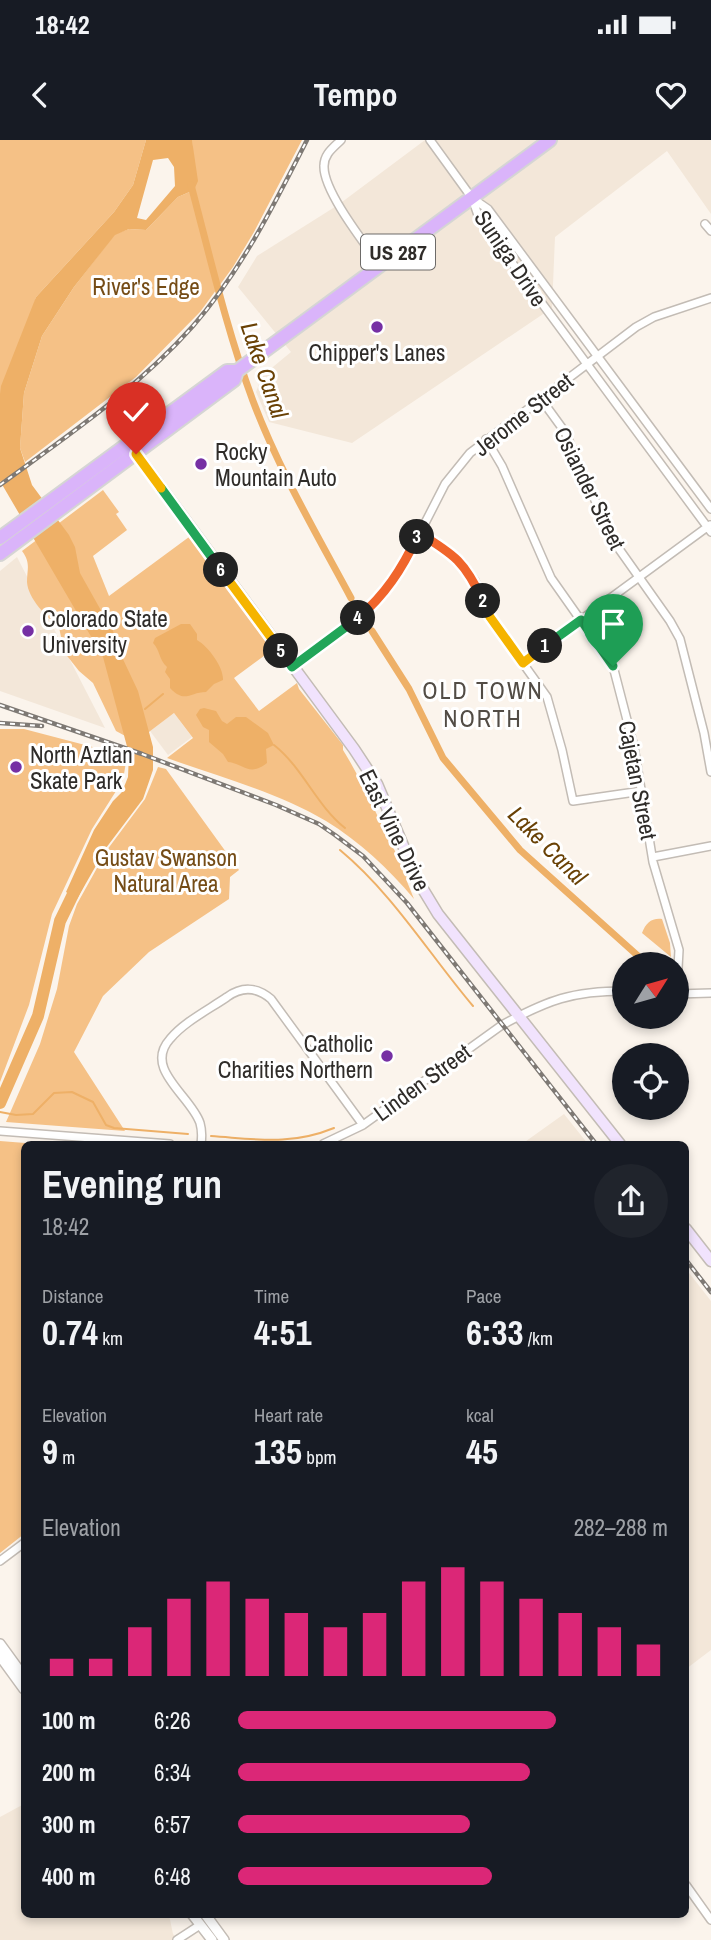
<!DOCTYPE html>
<meta charset="utf-8">
<style>
body{margin:0;font-family:"Archivo Narrow",sans-serif;background:#20242c;color:#f1f3f6;height:100vh;display:flex;flex-direction:column;font-size:26px;white-space:nowrap}
*{box-sizing:border-box;margin:0}
p{font-size:23px;color:#9ea1a6}
.icon{flex:none;width:38px;height:38px;fill:none;stroke:currentColor;stroke-width:2;stroke-linecap:round;stroke-linejoin:round}
.map{position:relative;flex:1;overflow:hidden}
.drawer{position:absolute;left:21px;top:1001px;width:668px;height:777px;display:flex;flex-direction:column;background:#171b24;border-radius:10px;box-shadow:0 4px 10px #0003}
.drawer>*{flex:none}
.needle{width:46px;rotate:53deg}
.controls{position:absolute;left:612px;top:812px;display:grid;gap:14px}
.controls a{display:grid;place-items:center;width:77px;height:77px;border-radius:50%;background:#171b24;box-shadow:0 4px 10px #0003;font-size:35px}
.pin{position:absolute;display:grid;place-items:center;width:60px;height:60px;color:#fff;margin:-72px -30px;border-radius:50% 50% 50% 0;rotate:-45deg;box-shadow:0 0 7px #0007}
.pin .icon{rotate:45deg}
.km{position:absolute;width:35px;height:35px;margin:-18px;border-radius:50%;background:#222;color:#fff;font-size:19px;line-height:35px;text-align:center}
.round{display:grid;place-items:center;flex:none;width:74px;height:74px;border-radius:37px;background:#20242c}
.summary{display:flex;align-items:center;justify-content:space-between;height:119px;padding:0 21px}
h1{font-size:38px;font-weight:700;line-height:52px}
.metrics{display:grid;grid-template-columns:repeat(3,1fr);gap:10px;height:119px;padding:7px 21px}
.metrics div{display:grid;align-content:center}
.metrics b{font-size:35px;font-weight:700}
.metrics small{font-size:19px;font-weight:400}
.metrics p{font-size:19px}
.chart{height:196px;padding:14px 21px}
.chart p{display:flex;justify-content:space-between}
.chart svg{width:100%;height:126px;margin-top:7px;stroke:#db2777;stroke-width:6}
ul{padding:0 21px;list-style:none;font-size:23px}
li{display:grid;grid-template-columns:112px 84px 1fr;align-items:center;height:52px}
li i{height:18px;border-radius:9px;background:#db2777}
.status{display:flex;justify-content:space-between;align-items:center;height:49px;padding:0 35px;background:#171b24;direction:ltr}
.status svg{height:19px;fill:currentColor}
header{display:flex;justify-content:space-between;align-items:center;height:91px;padding:0 21px;background:#171b24;font-size:32px;font-weight:700}
.map>svg:first-child{display:block}
.built{fill:#f3e7d9}
.green{fill:#f5c186}
.water{fill:#eeb067;fill-rule:evenodd}
.lines{fill:none;stroke-linecap:round;stroke-linejoin:round}
.stream{stroke:#eeb067;stroke-width:2}
.canal{stroke:#eeb067;stroke-width:7}
.river{stroke:#eeb067;stroke-width:12}
.minor-casing{stroke:#c3bcb5;stroke-width:10}
.tertiary-casing{stroke:#c3bcb5;stroke-width:12}
.secondary-casing{stroke:#c3bcb5;stroke-width:13}
.trunk-casing{stroke:#d5d5d4;stroke-width:16}
.minor{stroke:#fff;stroke-width:7}
.tertiary{stroke:#fff;stroke-width:9}
.secondary{stroke:#f1e3fd;stroke-width:10}
.trunk{stroke:#dab4fa;stroke-width:12}
.rail-casing{stroke:#7e7974;stroke-width:4.5}
.rail{stroke:#fff;stroke-width:2;stroke-dasharray:5;stroke-linecap:butt}
.split-1-casing{stroke:#fff;stroke-width:14}
.split-2-casing{stroke:#fff;stroke-width:14}
.split-3-casing{stroke:#fff;stroke-width:14}
.split-4-casing{stroke:#fff;stroke-width:14}
.split-5-casing{stroke:#fff;stroke-width:14}
.split-6-casing{stroke:#fff;stroke-width:14}
.split-7-casing{stroke:#fff;stroke-width:14}
.split-8-casing{stroke:#fff;stroke-width:14}
.split-1{stroke:#22a559;stroke-width:9}
.split-2{stroke:#f5b400;stroke-width:9}
.split-3{stroke:#f0652b;stroke-width:9}
.split-4{stroke:#f0652b;stroke-width:9}
.split-5{stroke:#22a559;stroke-width:9}
.split-6{stroke:#f5b400;stroke-width:9}
.split-7{stroke:#22a559;stroke-width:9}
.split-8{stroke:#f5b400;stroke-width:9}
.poi-dot{fill:#7630a4;stroke:#fff;stroke-width:2.5}
.labels{text-anchor:middle;dominant-baseline:central;stroke-width:6;stroke-linejoin:round;paint-order:stroke}
.shield{fill:#fff;stroke:#6d6b69;stroke-width:2}
.shield-label{font-size:21px;font-weight:bold;fill:#2f2c29}
.street-label{font-size:23px;fill:#2f2c29;stroke:#fff}
.park-label{font-size:23px;fill:#754c16;stroke:#fff}
.poi-label{font-size:23px;fill:#2f2c29;stroke:#fff;text-anchor:start}
.water-label{font-size:24px;font-style:italic;fill:#694105;stroke:#fff}
.neighbourhood-label{font-size:24px;letter-spacing:2px;fill:#524c45;stroke:#fff}
</style>
<div class="status"><b>18:42</b><svg viewBox="0 0 49 12"><path d="M0 12V9h3v3zM5 12V6h3v6zM10 12V3h3v9zM15 12V0h3v12zM26 1h20v11H26zM47 4h2v5h-2z"/></svg></div>
<header><svg class="icon" aria-label="back" viewBox="0 0 24 24"><path d="M15 5l-7 7 7 7"/></svg>Tempo<svg class="icon" aria-label="heart" viewBox="0 0 24 24"><path d="M12 20l-8-8c-3-5 5-10 8-4 3-6 11-1 8 4z"/></svg></header>
<div class="map">
<svg width="711" height="1800" viewBox="0 0 711 1800">
<rect width="100%" height="100%" fill="#fbf4ec"/>
<path class="built" d="M425,0h286v74l-44,-63 -112,86 -3,71 -200,135 -83,-21 -13,-30 6,-16 29,-24 -53,-65 19,-31 81,-51z
M17,417l88,171 -105,-37v-120z
M174,573l18,24 -24,18 -18,-24z
M564,974l24,30h-66z
M686,1129l25,32v349l-25,19z
M24,1664v110l145,1 4,19 5,6h-178v-123z"/>
<path class="green" d="M0,0h146l-13,45 -19,27 -78,85 -36,146z
M192,0h110l-48,92 -21,35 -33,45 -64,65 -111,85 -5,-14 4,-55 18,-57 32,-49 41,-53 14,-5 17,1 32,-33 16,-7z
M103,350l16,22 -3,2 11,16 -34,26 16,40 80,-59 83,113 -38,28 25,33 38,-28 2,6 44,56v5c25,40 41,85 66,126l-3,3 8,20c-26,-31 -54,-57 -88,-78 -48,-29 -107,-44 -159,-63l26,-20 -19,-25 -33,25h-12l-13,-7 -23,-48 -14,-12 -15,-19 -5,-25c-12,-10 -31,-28 -32,-45 0,-13 4,-19 -5,-31z
M0,589h24l103,27 -4,24 -31,49 -40,85 -23,91 -29,77z
M158,627l8,2 73,101 -9,7 -1,22 -80,53 -46,44 -29,56 51,79 -119,-9 34,-78 17,-55 12,-63 8,-22 30,-54 38,-51z
M662,779l8,24 1,14 -29,-24c4,-10 9,-15 20,-14z
M0,1001l38,3h-14v390l-24,19z"/>
<path class="water" d="M146,0h46l6,41 -4,9 -16,7 -32,33 -17,-1 -14,6 -41,52 -32,49 -18,57 -4,55 12,37 37,50 6,12 5,26 23,41 8,11 10,30 17,36 15,56v23l-10,29 -37,49 -29,51 -11,-7 28,-62 19,-29 9,-9 6,-15 1,-23 -26,-97 -103,-176v-87l1,-8 35,-89 78,-85 19,-27zM168,18l6,9 1,19 -29,34 -9,-2 16,-58z
M181,484h9l7,10v6c12,7 27,28 26,40l-9,4 -8,8c-16,0 -21,12 -36,-4v-9l-5,-7 2,-5c-8,-7 -7,-17 -14,-24l2,-5z
M204,568l12,3 6,10 5,3 9,-7h10l22,16 6,12 -8,4 1,14c-18,14 -22,1 -39,-1l-5,-8 -14,-12v-12l-6,-3 -7,-12 4,-6z"/>
<g class="lines">
<path class="stream" d="M145,569l18,-15
M274,605c29,23 42,60 71,83
M340,710c53,44 89,104 133,156
M0,972l16,3 17,-1 21,-21 18,-1 21,10 13,23 8,3 74,6
M211,996c45,3 79,10 123,-8"/>
<path class="canal" d="M191,45c19,72 36,146 62,216 26,69 63,132 98,197
M372,491l37,58 34,69 77,92 127,114"/>
<path class="river" d="M0,963l38,-87 22,-95 19,-39"/>
<defs>
<path id="minor" d="M341,0c-8,8 -17,14 -17,26 -1,25 41,78 56,99
M430,0l42,58 7,20 232,314
M472,58l16,11 223,300
M705,84l6,7
M541,259l24,33 47,107 58,82 10,18 24,94 7,39
M486,299l16,27 49,112 62,88 21,81 19,115 26,88 -2,36
M419,393l43,30 13,18 15,36 57,80 15,53 11,51 69,-10
M522,523l188,-138
M292,527l64,-48 27,-24 19,-27 43,-84 25,-31 166,-126 18,-10 57,-19
M653,717l58,-11
M677,854l34,-1
M0,991l170,13
M201,1004c1,-7 1,-14 -1,-21 -9,-27 -57,-54 -30,-84 14,-17 38,-29 57,-42 15,-11 30,-10 44,2l92,126
M323,1004l40,-19 139,-100c46,-25 70,-34 123,-34
M0,1421l24,-18
M686,1745l25,35
M177,1800l23,-15"/>
<path id="tertiary" d="M0,1504l24,33
M0,1516l24,33
M192,1774l20,26
M205,1774l19,26"/>
<path id="secondary" d="M132,308l222,301 23,35 41,97 20,33 182,230
M686,1089l25,32"/>
<path id="trunk" d="M0,398l227,-167h10
M0,414l234,-174 3,-9 313,-231"/>
</defs>
<use href="#minor" class="minor-casing"/>
<use href="#tertiary" class="tertiary-casing"/>
<use href="#secondary" class="secondary-casing"/>
<use href="#trunk" class="trunk-casing"/>
<use href="#minor" class="minor"/>
<use href="#tertiary" class="tertiary"/>
<use href="#secondary" class="secondary"/>
<use href="#trunk" class="trunk"/>
<defs>
<path id="rail" d="M0,345c67,-49 137,-96 193,-159 48,-55 81,-121 114,-186
M0,565l142,49 134,51 43,19 16,11 28,21 44,47 189,241
M0,583l42,3
M686,1120l25,32"/>
</defs>
<use href="#rail" class="rail-casing"/>
<use href="#rail" class="rail"/>
</g>
<g class="lines">
<defs>
<path id="split-1" d="M545,506l36,-26 32,46"/>
<path id="split-2" d="M483,461l7,16 33,46 22,-17"/>
<path id="split-3" d="M417,397l2,-4c36,22 46,29 64,68"/>
<path id="split-4" d="M358,478c27,-23 44,-49 59,-81"/>
<path id="split-5" d="M281,511l11,16 66,-49"/>
<path id="split-6" d="M221,430l60,81"/>
<path id="split-7" d="M161,348l60,82"/>
<path id="split-8" d="M136,314l25,34"/>
</defs>
<use href="#split-1" class="split-1-casing"/>
<use href="#split-2" class="split-2-casing"/>
<use href="#split-3" class="split-3-casing"/>
<use href="#split-4" class="split-4-casing"/>
<use href="#split-5" class="split-5-casing"/>
<use href="#split-6" class="split-6-casing"/>
<use href="#split-7" class="split-7-casing"/>
<use href="#split-8" class="split-8-casing"/>
<use href="#split-1" class="split-1"/>
<use href="#split-2" class="split-2"/>
<use href="#split-3" class="split-3"/>
<use href="#split-4" class="split-4"/>
<use href="#split-5" class="split-5"/>
<use href="#split-6" class="split-6"/>
<use href="#split-7" class="split-7"/>
<use href="#split-8" class="split-8"/>
</g>
<g class="poi-dot">
<circle cx="377" cy="187" r="7"/>
<circle cx="201" cy="324" r="7"/>
<circle cx="28" cy="491" r="7"/>
<circle cx="16" cy="627" r="7"/>
<circle cx="387" cy="916" r="7"/>
</g>
<g class="labels">
<rect class="shield" x="361" y="94.5" width="74" height="35" rx="5"/>
<g class="shield-label">
<text x="398" y="112">US 287</text>
</g>
<g class="street-label">
<text transform="translate(511 118) rotate(56)">Suniga Drive</text>
<text transform="translate(523 274) rotate(-38)">Jerome Street</text>
<text transform="translate(590 348) rotate(64)">Osiander Street</text>
<text transform="translate(638 640) rotate(79)">Cajetan Street</text>
<text transform="translate(395 690) rotate(64)">East Vine Drive</text>
<text transform="translate(422 942) rotate(-36)">Linden Street</text>
</g>
<g class="park-label">
<text x="146" y="146">River's Edge</text>
<text x="166" y="717">Gustav Swanson<tspan x="166" dy="26">Natural Area</tspan></text>
</g>
<g class="poi-label">
<text x="377" y="212" text-anchor="middle">Chipper's Lanes</text>
<text x="215" y="311">Rocky<tspan x="215" dy="26">Mountain Auto</tspan></text>
<text x="42" y="478">Colorado State<tspan x="42" dy="26">University</tspan></text>
<text x="30" y="614">North Aztlan<tspan x="30" dy="26">Skate Park</tspan></text>
<text x="373" y="903" text-anchor="end">Catholic<tspan x="373" dy="26">Charities Northern</tspan></text>
</g>
<g class="water-label">
<text transform="translate(265 230) rotate(71)">Lake Canal</text>
<text transform="translate(548 705) rotate(45)">Lake Canal</text>
</g>
<g class="neighbourhood-label">
<text x="483" y="550">OLD TOWN<tspan x="483" dy="28">NORTH</tspan></text>
</g>
</g>
</svg>
<div class="controls">
<a><svg class="needle" viewBox="-14 -14 28 28"><path d="M0-13l5 13h-10z" fill="#e53935"/><path d="M0 13l5-13h-10z" fill="#9ea1a6"/></svg></a>
<a><svg class="icon" aria-label="locate" viewBox="0 0 24 24"><circle cx="12" cy="12" r="6"/><path d="M12 2v4M12 18v4M2 12h4M18 12h4"/></svg></a>
</div>
<div class="pin" style="left:613px;top:526px;background:#1e9e55"><svg class="icon" aria-label="arrive" viewBox="0 0 24 24"><path d="M6 21V4h12l-3 4 3 4H6"/></svg></div>
<div class="pin" style="left:136px;top:314px;background:#d93025"><svg class="icon" aria-label="check" viewBox="0 0 24 24"><path d="M5 12l5 5 9-10"/></svg></div>
<b class="km" style="left:545px;top:506px">1</b>
<b class="km" style="left:483px;top:461px">2</b>
<b class="km" style="left:417px;top:397px">3</b>
<b class="km" style="left:358px;top:478px">4</b>
<b class="km" style="left:281px;top:511px">5</b>
<b class="km" style="left:221px;top:430px">6</b>
<section class="drawer">
<div class="summary"><div><h1>Evening run</h1><p>18:42</p></div><a class="round"><svg class="icon" aria-label="share" viewBox="0 0 24 24"><path d="M12 15V3M7 8l5-5 5 5M5 13v7h14v-7"/></svg></a></div>
<div class="metrics">
<div><p>Distance</p><b>0.74<small> km</small></b></div>
<div><p>Time</p><b>4:51</b></div>
<div><p>Pace</p><b>6:33<small> /km</small></b></div>
</div>
<div class="metrics">
<div><p>Elevation</p><b>9<small> m</small></b></div>
<div><p>Heart rate</p><b>135<small> bpm</small></b></div>
<div><p>kcal</p><b>45</b></div>
</div>
<div class="chart"><p><span>Elevation</span>282–288 m</p>
<svg viewBox="0 0 160 44" preserveAspectRatio="none"><path d="M5 44V38M15 44V38M25 44V27M35 44V17M45 44V11M55 44V17M65 44V22M75 44V27M85 44V22M95 44V11M105 44V6M115 44V11M125 44V17M135 44V22M145 44V27M155 44V33"/></svg>
</div>
<ul>
<li><b>100 m</b>6:26<i style="width:74%"></i></li>
<li><b>200 m</b>6:34<i style="width:68%"></i></li>
<li><b>300 m</b>6:57<i style="width:54%"></i></li>
<li><b>400 m</b>6:48<i style="width:59%"></i></li>
</ul>
</section>
</div>
